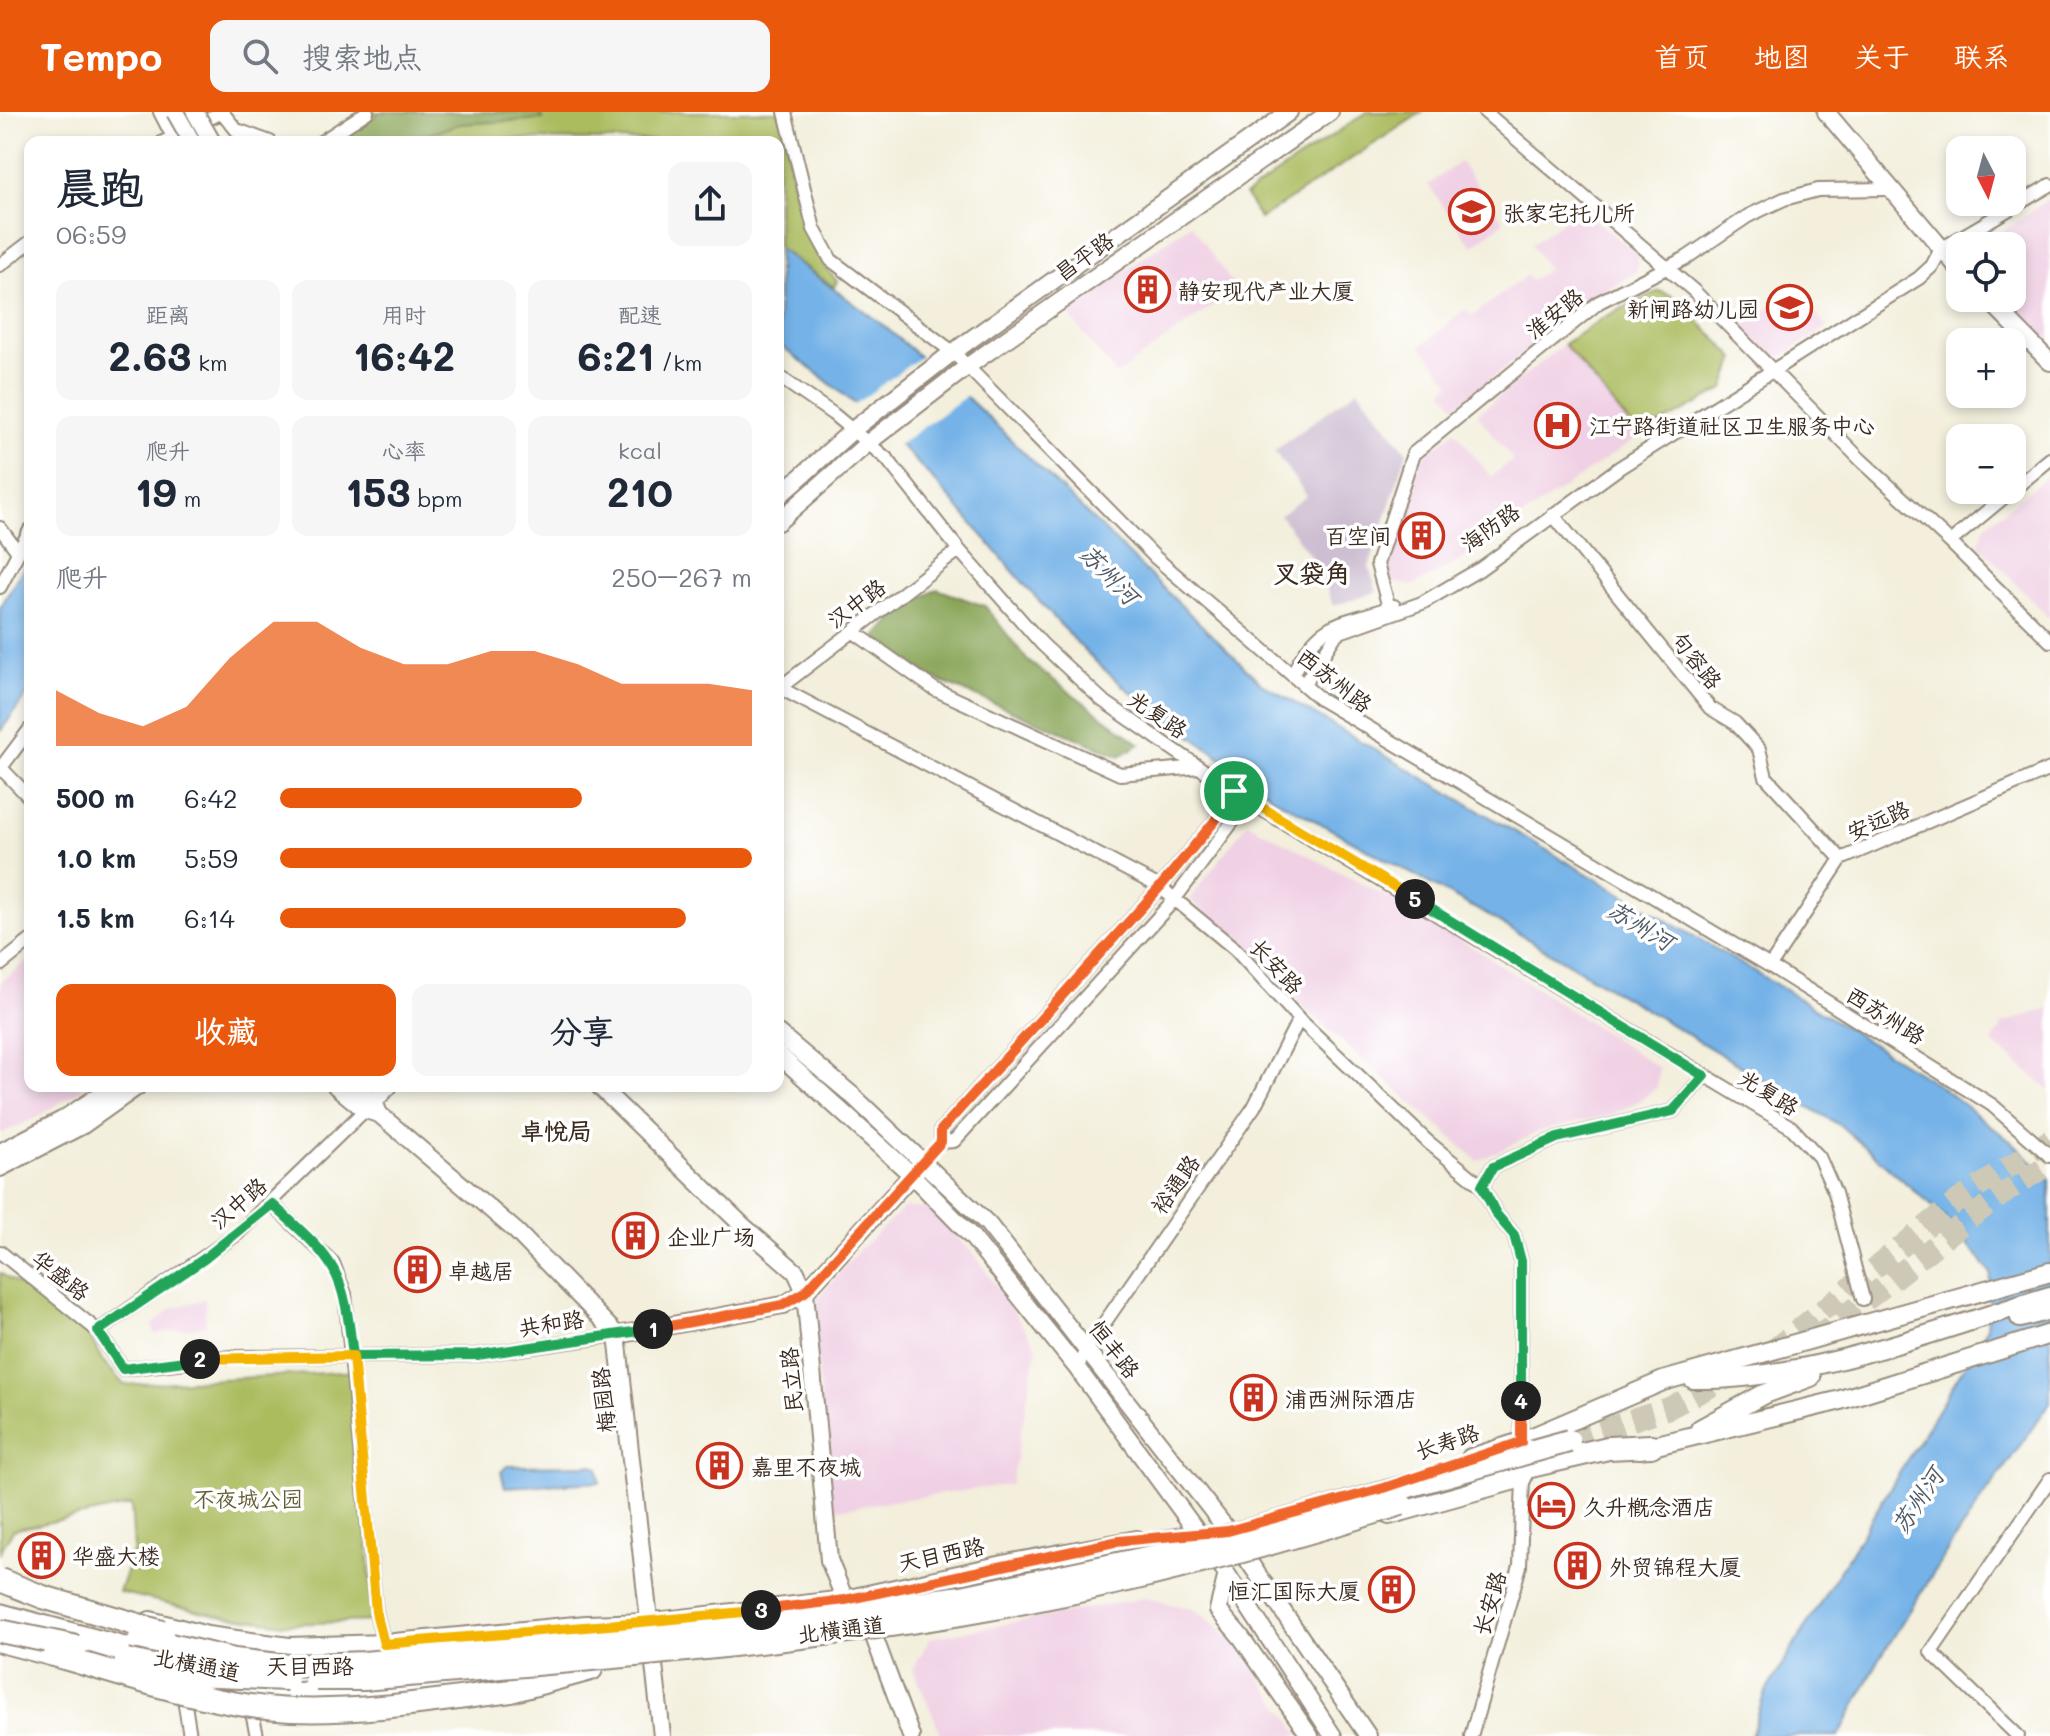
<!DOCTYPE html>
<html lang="zh">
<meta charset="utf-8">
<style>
body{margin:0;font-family:Mali,"LXGW WenKai TC",sans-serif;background:#f6f6f7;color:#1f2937;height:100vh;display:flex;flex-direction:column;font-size:30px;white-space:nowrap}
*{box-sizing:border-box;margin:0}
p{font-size:26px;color:#747a83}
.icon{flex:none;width:44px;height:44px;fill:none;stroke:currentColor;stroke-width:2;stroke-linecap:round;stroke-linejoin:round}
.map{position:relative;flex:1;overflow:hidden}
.panel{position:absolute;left:24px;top:24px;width:760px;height:956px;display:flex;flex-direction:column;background:#fff;border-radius:16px;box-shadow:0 4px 12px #0003}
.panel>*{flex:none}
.needle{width:52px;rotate:174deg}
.controls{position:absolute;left:1946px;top:24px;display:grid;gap:16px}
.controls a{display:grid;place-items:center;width:80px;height:80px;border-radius:16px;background:#fff;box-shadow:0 4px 12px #0003;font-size:40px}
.pin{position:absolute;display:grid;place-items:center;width:68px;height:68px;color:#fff;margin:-34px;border:4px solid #fff;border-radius:50%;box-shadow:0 2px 8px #0007}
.km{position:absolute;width:40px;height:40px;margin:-20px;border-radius:50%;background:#222;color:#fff;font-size:22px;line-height:40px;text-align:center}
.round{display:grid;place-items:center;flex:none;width:84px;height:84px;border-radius:16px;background:#f6f6f7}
.summary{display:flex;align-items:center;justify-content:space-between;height:136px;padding:0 32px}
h1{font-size:44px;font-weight:700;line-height:60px}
.stats{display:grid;grid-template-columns:repeat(3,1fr);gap:12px;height:136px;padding:8px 32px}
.stats div{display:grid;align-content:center;border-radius:16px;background:#f6f6f7;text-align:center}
.stats b{font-size:40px;font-weight:700}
.stats small{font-size:22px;font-weight:400}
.stats p{font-size:22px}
.chart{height:224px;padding:16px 32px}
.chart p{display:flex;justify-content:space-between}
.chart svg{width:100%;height:144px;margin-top:8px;fill:#ea580c;opacity:.7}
.action{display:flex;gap:16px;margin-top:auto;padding:16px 32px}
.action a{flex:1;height:92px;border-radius:16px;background:#ea580c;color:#fff;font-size:32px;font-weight:700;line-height:92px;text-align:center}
.action a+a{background:#f6f6f7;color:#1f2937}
ul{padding:0 32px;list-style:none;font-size:26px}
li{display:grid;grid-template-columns:128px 96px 1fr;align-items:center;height:60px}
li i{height:20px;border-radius:10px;background:#ea580c}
header{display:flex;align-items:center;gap:48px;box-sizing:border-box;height:112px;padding:0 40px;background:#ea580c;color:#fff}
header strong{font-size:38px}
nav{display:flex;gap:44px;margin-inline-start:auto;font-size:28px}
.search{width:560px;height:72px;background:#f6f6f7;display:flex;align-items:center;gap:20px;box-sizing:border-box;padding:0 28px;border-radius:16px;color:#747a83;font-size:30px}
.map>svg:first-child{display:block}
.built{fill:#f0d0e4}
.industrial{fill:#cebed1}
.green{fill:#abbc5f;stroke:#73733e;stroke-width:2}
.forest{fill:#88a456;stroke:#62673a;stroke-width:2}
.water{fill:#75b2e7;stroke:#586e82;stroke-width:2}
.pier{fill:#f3efdc}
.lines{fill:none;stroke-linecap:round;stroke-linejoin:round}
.highway-tunnel{stroke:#cec8b6;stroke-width:22;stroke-dasharray:22 11;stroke-linecap:butt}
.street-casing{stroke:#978c7d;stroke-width:16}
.secondary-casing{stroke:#978c7d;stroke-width:20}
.primary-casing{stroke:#978c7d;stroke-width:22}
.highway-casing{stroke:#978c7d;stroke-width:26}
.street{stroke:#fff;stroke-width:12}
.secondary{stroke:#fff;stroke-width:16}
.primary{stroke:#fff;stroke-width:18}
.highway{stroke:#fff;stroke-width:22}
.secondary-bridge-casing{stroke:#978c7d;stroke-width:20;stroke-linecap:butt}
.highway-bridge-casing{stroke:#978c7d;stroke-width:26;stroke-linecap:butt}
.secondary-bridge{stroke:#fff;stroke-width:16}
.highway-bridge{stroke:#fff;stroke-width:22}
.split-1-casing{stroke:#fff;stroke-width:16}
.split-2-casing{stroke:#fff;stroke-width:16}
.split-3-casing{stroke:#fff;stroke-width:16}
.split-4-casing{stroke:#fff;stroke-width:16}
.split-5-casing{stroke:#fff;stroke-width:16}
.split-6-casing{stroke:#fff;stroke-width:16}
.split-1{stroke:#f0652b;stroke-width:10}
.split-2{stroke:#22a559;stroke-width:10}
.split-3{stroke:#f5b400;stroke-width:10}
.split-4{stroke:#f0652b;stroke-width:10}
.split-5{stroke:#22a559;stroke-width:10}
.split-6{stroke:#f5b400;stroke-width:10}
.labels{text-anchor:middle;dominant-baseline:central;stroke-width:7;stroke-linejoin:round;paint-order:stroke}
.poi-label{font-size:22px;fill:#3b2a1e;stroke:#fff;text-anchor:start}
.street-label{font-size:22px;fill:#3b2a1e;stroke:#fff}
.park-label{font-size:22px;fill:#625d35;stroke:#fff}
.water-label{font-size:24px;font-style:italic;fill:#4f5a64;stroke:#fff}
.neighbourhood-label{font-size:24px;font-weight:bold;fill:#3b2a1e;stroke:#fff}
.quarter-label{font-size:26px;font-weight:bold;fill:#3b2a1e;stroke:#fff}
</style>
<header>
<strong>Tempo</strong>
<div class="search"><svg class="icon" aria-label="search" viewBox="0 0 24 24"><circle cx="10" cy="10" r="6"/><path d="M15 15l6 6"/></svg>搜索地点</div>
<nav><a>首页</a><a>地图</a><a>关于</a><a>联系</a></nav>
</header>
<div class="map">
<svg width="2050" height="1624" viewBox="0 0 2050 1624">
<rect width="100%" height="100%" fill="#fff"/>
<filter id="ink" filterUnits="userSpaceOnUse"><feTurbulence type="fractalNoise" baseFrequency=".0125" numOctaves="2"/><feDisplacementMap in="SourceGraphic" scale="16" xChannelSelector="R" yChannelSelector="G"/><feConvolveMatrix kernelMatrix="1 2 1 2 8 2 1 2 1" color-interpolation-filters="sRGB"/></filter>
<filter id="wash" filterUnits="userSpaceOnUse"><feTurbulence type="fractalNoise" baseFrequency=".006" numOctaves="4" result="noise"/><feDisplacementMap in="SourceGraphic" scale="32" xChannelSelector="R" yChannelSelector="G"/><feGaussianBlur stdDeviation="1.8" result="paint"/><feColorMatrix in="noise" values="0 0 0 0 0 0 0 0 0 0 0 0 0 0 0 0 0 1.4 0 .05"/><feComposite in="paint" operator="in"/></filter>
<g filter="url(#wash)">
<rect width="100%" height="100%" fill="#f3efdc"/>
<path class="built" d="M1460,50l44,60 -32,24 -44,-61z
M2050,86v143l-42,-43h4v-52h-29z
M1581,97l53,42 5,6 -3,15 -46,27 -134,108 -13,-17 8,-7 -30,-37 45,-37 6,7 55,-41 4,6 17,-12 -17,-25z
M1191,112l45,65 -120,86 -49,-63z
M1797,178l30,37 -52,34 -35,-34z
M1564,232l75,92 -186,129 -41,21 -20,-4 -10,-17 40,-107 33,-27 36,46 22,-17 -36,-46z
M2050,362v145l-72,-75 7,-18z
M1247,711l182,96 230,149 -2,19 -16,13 -31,15 -70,16 -62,30 -172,-151 -45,-47 -71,-64z
M30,847v127h57l-51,32 -36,16v-151z
M2050,896v82l-58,-48 10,-15 -3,-2z
M904,1096h24l48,48 61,91 -26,137 -180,26 -18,-197 4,-13 42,-50z
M205,1187l1,26 -52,9 -1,-9 19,-17z
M1145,1486l51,12 22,17 24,25 59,84h-359l-29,-67 17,-31z"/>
<path class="industrial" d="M1358,277l49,63 -38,115 8,25 -44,14 -14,-38 -39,-53 27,-19 -33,-45z"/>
<path class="green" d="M374,0h405c16,61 13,121 58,169l-3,6 -56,-39v-106l-271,-3 -179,3z
M1367,0h55l-162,107 -15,-24z
M1659,179l14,5 62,62 -11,31 -85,47 -75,-92 42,-28z
M0,1161l60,37 29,25 13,25 22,25 233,-14 16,250 -90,3 -66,-9 -98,-23 15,-43 -3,-44 -118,25 -13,22z"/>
<path class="forest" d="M381,0h158l4,7 -83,5 -56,18h-70z
M937,477l48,17 43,55 112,83 -20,12 -190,-79 -54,-40 23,-26z"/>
<path class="water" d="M778,136l105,77 91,79 287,279 513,300 163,101 77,60 36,36v223l-91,129 -80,128 -40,76h-88l13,-41 223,-366 4,-56 -43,-53 -107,-94 -352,-210 -217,-119c-60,-51 -131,-89 -186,-145 -63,-64 -116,-136 -178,-199 -39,-40 -85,-76 -130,-109z
M30,445v133l-30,42v-124z
M592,1353l6,3 2,14 -95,5 -4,-15 6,-6z"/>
<path class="pier" d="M923,243l46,39 -73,53 -45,-40z"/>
</g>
<g filter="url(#ink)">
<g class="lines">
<path class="highway-tunnel" d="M1812,1227c83,-55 152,-125 238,-175
M1771,1240l189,-153 90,-59
M1569,1329l100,-33 66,-34"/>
<defs>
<path id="street" d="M160,0l15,29
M222,0l24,30
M785,0l29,117 17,31 123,93 202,205 164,141 450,267 222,139 58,51
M1485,0l209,179 167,169 89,82 100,99
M240,19l30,11
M163,30l59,-30
M321,30l46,-30
M0,153l30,-23
M778,264l55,38 54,45 72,91 83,94 60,56 146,101 543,326 28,30 16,36 28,106
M1553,403l157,193 25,15 24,26 7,28 75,82
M0,416l18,24
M1950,430l100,-83
M0,475l30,-57
M1389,496l-12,-44 36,-110 186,-152 87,-44 62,-42 36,-17 34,-9 71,-1
M854,520l80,57 186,85 79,-7
M1293,561c29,-57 47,-47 101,-67
M1305,571l32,-50 85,-30 58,-34 139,-101 300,-190 13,-12 9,-17 109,-64
M778,575l382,200 75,62 64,70 129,123 54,44 14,28 18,21 7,26v181
M778,577l181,-139
M1,656l29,30
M0,657l30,-40
M0,853l30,-24
M1770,854l71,-107 209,-90
M941,1030l13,-1 220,-241 74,-99
M941,1030v-12l219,-243 54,-65 20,-31
M1482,1074l11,-19 64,-29 116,-27 31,-35
M272,1092l61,59 12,31 31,318 8,32
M0,1140l98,79 25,38 108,-12 246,-2 140,-20
M98,1219l139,-97 128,-124
M1077,1256l10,-20 167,-241 45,-88
M175,1530l15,94
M250,1592l7,32
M1471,1624l49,-170 3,-88
M2018,1624l-87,-84 119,-173"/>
<path id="secondary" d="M1826,0l134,158
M1987,186l63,64
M778,385l76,-68 95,-74 340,-243
M778,410l91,-80 99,-76 362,-254
M778,921l75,63 135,128 240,307 140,205
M778,942l134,121 60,62 105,131 140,191 116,177
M336,974l29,24 14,4 138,118 100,103 45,401
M355,974l19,15 5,13
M599,974l143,139 54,47 9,20 24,268 16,40 28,34 38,102
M366,997l23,-23
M0,1040l62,-32 52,-34
M0,1056l83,-43 55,-39
M617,1223l166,-30 22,-13 113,-124
M1227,1462l-9,36 23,27 69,99"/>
<path id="primary" d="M2020,1206l30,-8
M1693,1267c113,3 247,-50 357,-83
M1700,1317l62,-34 49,-18
M1640,1337l197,-48 213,-67
M1471,1346l50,-16 142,-61 387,-109
M1389,1403l133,-37
M150,1509l57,15 82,11 95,-3 202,-19 62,-2 197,-23 172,-38 120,-22
M79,1535l60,18
M218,1573l81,7 224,-16"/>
<path id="highway" d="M1484,1365l124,-29 43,-2
M1120,1438l79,-14
M0,1503l145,39
M1,1529l53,14
M511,1579l80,-22"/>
</defs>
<use href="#street" class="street-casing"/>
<use href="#secondary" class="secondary-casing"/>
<use href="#primary" class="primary-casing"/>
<use href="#highway" class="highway-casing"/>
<use href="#street" class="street"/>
<use href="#secondary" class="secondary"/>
<use href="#primary" class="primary"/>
<use href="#highway" class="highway"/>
<defs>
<path id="secondary-bridge" d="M175,0l17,30
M195,0l17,30"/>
<path id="highway-bridge" d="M0,1468l43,17 119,35
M0,1519l77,16
M140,1526l94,22 55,6 75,-3 294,-27 304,-39 203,-43 404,-113
M54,1543c77,22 157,51 237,55 73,3 148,-10 220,-19
M126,1548l66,15 95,4
M316,1567h49c201,-18 403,-32 602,-66 146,-26 292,-63 434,-109"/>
</defs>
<use href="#secondary-bridge" class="secondary-bridge-casing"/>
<use href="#highway-bridge" class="highway-bridge-casing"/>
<use href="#secondary-bridge" class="secondary-bridge"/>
<use href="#highway-bridge" class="highway-bridge"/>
</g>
</g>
<g class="lines" filter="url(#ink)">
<defs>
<path id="split-1" d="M653,1217l130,-24 22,-13 136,-150v-12l219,-243 54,-65 20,-31"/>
<path id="split-2" d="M200,1247l-77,10 -25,-38 106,-72 68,-55c65,59 71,63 81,152l124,-1 176,-26"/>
<path id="split-3" d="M200,1247l153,-3 23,256 8,32c126,-11 252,-20 377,-34"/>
<path id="split-4" d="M761,1498l84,-10 274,-59 109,-10 156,-43 137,-46v-41"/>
<path id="split-5" d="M1415,787l289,177 -31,35 -116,27 -64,29 -11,19 14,28 18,21 7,26v140"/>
<path id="split-6" d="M1234,679l181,108"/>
</defs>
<use href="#split-1" class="split-1-casing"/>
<use href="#split-2" class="split-2-casing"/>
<use href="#split-3" class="split-3-casing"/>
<use href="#split-4" class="split-4-casing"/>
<use href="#split-5" class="split-5-casing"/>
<use href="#split-6" class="split-6-casing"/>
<use href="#split-1" class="split-1"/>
<use href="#split-2" class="split-2"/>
<use href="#split-3" class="split-3"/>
<use href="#split-4" class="split-4"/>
<use href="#split-5" class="split-5"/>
<use href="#split-6" class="split-6"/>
</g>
<defs>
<symbol id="school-ring" viewBox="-11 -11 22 22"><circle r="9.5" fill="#fff" stroke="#c8321e" stroke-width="1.5"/><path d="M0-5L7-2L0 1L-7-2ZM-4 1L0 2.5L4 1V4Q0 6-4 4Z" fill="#c8321e"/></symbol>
<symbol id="building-ring" viewBox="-11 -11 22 22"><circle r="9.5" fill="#fff" stroke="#c8321e" stroke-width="1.5"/><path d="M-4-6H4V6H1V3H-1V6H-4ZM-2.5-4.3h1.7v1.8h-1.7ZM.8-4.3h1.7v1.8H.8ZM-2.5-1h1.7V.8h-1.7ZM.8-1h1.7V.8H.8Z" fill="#c8321e"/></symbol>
<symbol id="hospital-ring" viewBox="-11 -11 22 22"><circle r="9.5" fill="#fff" stroke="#c8321e" stroke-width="1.5"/><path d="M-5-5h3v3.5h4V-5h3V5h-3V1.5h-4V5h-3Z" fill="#c8321e"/></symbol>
<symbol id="hotel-ring" viewBox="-11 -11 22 22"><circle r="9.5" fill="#fff" stroke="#c8321e" stroke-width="1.5"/><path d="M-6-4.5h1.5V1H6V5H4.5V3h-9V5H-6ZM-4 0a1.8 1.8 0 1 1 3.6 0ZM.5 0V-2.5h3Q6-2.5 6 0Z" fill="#c8321e"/></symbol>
</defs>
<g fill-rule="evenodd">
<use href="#school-ring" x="1446" y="74" width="51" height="51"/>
<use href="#building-ring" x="1122" y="152" width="51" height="51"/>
<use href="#school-ring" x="1764" y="170" width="51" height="51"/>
<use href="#hospital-ring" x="1532" y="288" width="51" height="51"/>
<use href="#building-ring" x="1396" y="398" width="51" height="51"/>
<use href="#building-ring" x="610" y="1098" width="51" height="51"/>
<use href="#building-ring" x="392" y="1132" width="51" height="51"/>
<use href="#building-ring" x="1228" y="1260" width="51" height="51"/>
<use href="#building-ring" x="694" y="1328" width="51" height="51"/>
<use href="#hotel-ring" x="1526" y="1368" width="51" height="51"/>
<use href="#building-ring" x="16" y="1418" width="51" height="51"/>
<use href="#building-ring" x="1552" y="1428" width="51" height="51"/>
<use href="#building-ring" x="1366" y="1452" width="51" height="51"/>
</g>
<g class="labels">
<g class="poi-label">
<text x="1503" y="100">张家宅托儿所</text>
<text x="1178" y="178">静安现代产业大厦</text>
<text x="1759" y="196" text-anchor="end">新闸路幼儿园</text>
<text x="1589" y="313">江宁路街道社区卫生服务中心</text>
<text x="1391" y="423" text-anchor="end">百空间</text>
<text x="667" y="1124">企业广场</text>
<text x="448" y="1158">卓越居</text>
<text x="1285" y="1286">浦西洲际酒店</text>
<text x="751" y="1354">嘉里不夜城</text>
<text x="1583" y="1394">久升概念酒店</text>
<text x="72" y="1443">华盛大楼</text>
<text x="1609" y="1454">外贸锦程大厦</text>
<text x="1360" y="1478" text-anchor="end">恒汇国际大厦</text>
</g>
<g class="street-label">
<text transform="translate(1084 144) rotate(-36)">昌平路</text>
<text transform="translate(1554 201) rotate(-39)">淮安路</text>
<text transform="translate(1490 415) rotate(-36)">海防路</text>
<text transform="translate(856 491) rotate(-37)">汉中路</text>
<text transform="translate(1697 548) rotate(51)">句容路</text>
<text transform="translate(1335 568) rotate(38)">西苏州路</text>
<text transform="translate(1158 602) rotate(34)">光复路</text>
<text transform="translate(1878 708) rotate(-24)">安远路</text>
<text transform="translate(1277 854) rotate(47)">长安路</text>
<text transform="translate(1886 903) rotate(32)">西苏州路</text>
<text transform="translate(1769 980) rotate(32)">光复路</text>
<text transform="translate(1175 1072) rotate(-55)">裕通路</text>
<text transform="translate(238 1091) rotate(-41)">汉中路</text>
<text transform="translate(61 1163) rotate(38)">华盛路</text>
<text transform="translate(551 1211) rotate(-9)">共和路</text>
<text transform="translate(1115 1237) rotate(52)">恒丰路</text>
<text transform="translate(791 1268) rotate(-95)">民立路</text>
<text transform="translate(603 1288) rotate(-96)">梅园路</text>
<text transform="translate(1447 1329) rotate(-19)">长寿路</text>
<text transform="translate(941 1442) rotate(-12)">天目西路</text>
<text transform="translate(1489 1491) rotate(-74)">长安路</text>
<text transform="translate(841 1517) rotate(-7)">北横通道</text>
<text transform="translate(197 1552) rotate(11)">北横通道</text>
<text x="310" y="1553">天目西路</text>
</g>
<g class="park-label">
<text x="248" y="1386">不夜城公园</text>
</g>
<g class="water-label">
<text transform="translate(1110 462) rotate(46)">苏州河</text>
<text transform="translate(1641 813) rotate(31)">苏州河</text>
<text transform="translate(1917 1388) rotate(-56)">苏州河</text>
</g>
<g class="neighbourhood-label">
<text x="556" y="1018">卓悦局</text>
</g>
<g class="quarter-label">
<text x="1312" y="461">叉袋角</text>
</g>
</g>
</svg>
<div class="controls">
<a><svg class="needle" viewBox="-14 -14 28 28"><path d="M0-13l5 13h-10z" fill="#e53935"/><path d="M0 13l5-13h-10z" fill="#747a83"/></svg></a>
<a><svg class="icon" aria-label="locate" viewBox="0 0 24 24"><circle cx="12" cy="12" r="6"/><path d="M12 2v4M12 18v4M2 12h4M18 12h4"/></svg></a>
<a>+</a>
<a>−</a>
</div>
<div class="pin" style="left:1234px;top:679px;background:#1e9e55"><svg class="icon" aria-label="arrive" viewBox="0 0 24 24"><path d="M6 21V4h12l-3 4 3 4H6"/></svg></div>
<b class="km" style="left:653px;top:1217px">1</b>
<b class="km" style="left:200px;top:1247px">2</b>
<b class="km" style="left:761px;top:1498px">3</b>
<b class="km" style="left:1521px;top:1289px">4</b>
<b class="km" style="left:1415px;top:787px">5</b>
<section class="panel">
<div class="summary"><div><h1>晨跑</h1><p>06:59</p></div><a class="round"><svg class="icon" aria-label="share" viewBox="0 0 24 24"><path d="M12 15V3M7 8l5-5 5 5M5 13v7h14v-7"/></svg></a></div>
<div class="stats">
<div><p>距离</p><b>2.63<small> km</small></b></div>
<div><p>用时</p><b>16:42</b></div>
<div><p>配速</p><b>6:21<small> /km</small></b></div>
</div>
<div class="stats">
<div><p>爬升</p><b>19<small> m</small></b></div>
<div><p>心率</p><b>153<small> bpm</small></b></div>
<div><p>kcal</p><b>210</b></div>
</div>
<div class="chart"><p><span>爬升</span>250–267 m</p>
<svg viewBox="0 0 160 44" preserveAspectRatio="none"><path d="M0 44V27L10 34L20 38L30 32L40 17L50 6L60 6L70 14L80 19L90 19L100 15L110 15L120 19L130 25L140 25L150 25L160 27V44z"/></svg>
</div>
<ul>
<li><b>500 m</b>6:42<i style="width:64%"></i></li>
<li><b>1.0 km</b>5:59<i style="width:100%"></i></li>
<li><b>1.5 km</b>6:14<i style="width:86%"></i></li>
</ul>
<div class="action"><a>收藏</a><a>分享</a></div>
</section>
</div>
